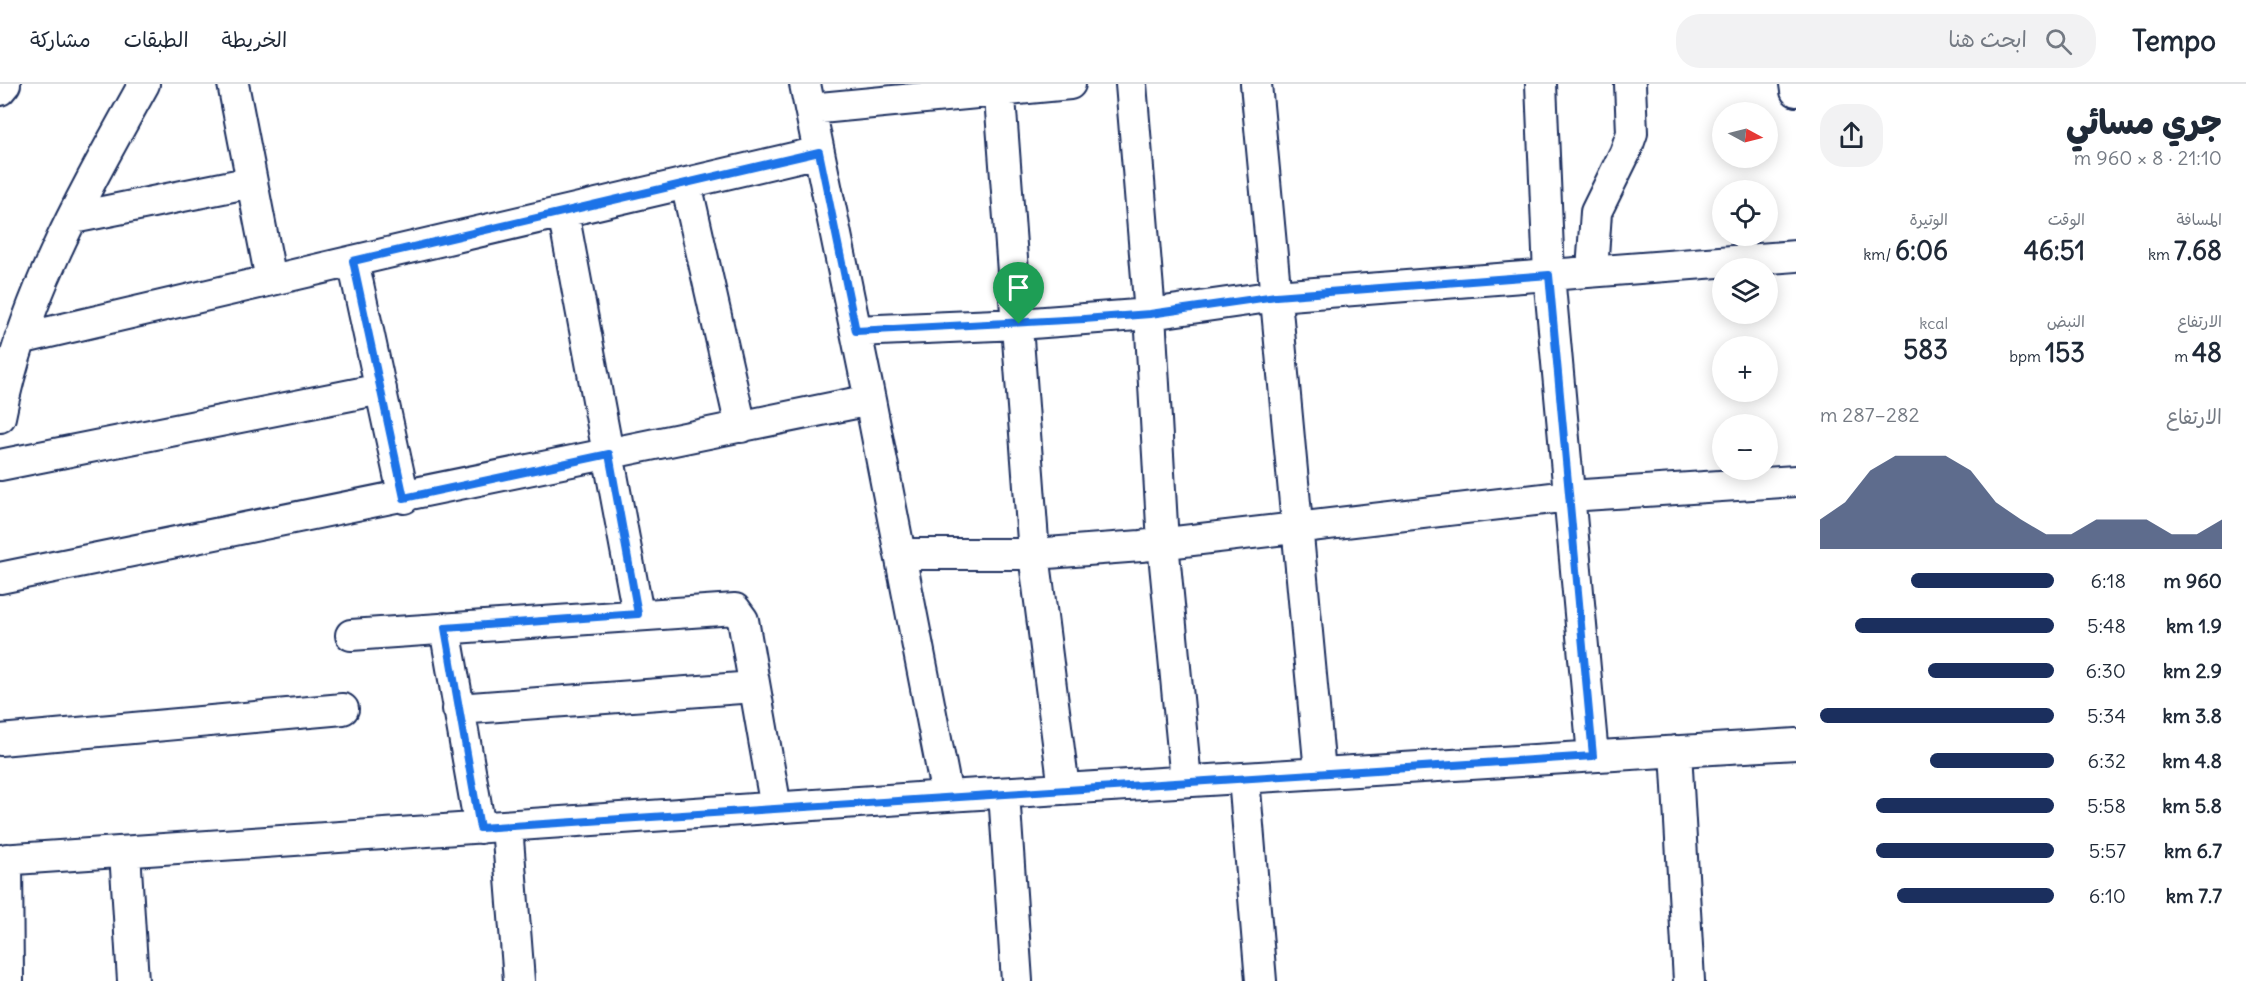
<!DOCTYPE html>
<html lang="ar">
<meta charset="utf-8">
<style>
body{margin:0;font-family:Delius,"Playpen Sans Arabic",sans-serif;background:#f2f2f3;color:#1f2937;direction:rtl;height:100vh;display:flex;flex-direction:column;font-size:22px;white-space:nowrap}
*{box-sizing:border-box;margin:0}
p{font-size:20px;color:#747a83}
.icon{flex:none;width:33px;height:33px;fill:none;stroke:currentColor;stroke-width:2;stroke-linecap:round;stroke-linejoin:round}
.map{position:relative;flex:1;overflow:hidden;direction:ltr}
.sheet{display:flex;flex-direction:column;background:#fff;width:450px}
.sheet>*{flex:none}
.needle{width:39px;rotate:97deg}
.tools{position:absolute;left:1712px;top:18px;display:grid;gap:12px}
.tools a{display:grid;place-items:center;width:66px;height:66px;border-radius:50%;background:#fff;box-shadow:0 3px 15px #0003;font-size:30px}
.pin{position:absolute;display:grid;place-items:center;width:51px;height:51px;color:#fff;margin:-62px -26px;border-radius:50% 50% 50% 0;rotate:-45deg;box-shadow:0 0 6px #0007}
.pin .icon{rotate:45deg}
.round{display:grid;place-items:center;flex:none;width:63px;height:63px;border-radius:24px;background:#f2f2f3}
.summary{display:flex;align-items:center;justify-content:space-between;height:102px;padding:0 24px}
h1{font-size:33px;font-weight:800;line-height:45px}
.figures{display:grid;grid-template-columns:repeat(3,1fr);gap:9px;height:102px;padding:6px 24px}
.figures div{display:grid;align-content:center}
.figures b{font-size:26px;font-weight:800}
.figures small{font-size:16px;font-weight:400}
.figures p{font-size:16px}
.chart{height:168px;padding:12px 24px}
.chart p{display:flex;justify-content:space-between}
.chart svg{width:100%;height:108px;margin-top:6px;fill:#1b2f5e;opacity:.7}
ul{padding:0 24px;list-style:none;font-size:20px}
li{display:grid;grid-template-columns:96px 72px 1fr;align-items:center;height:45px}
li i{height:15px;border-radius:8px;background:#1b2f5e}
header{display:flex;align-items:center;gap:36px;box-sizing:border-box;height:84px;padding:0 30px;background:#fff;border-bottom:2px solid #e0e1e3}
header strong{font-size:28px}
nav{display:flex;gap:33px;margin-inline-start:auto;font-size:21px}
.search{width:420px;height:54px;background:#f2f2f3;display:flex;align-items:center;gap:15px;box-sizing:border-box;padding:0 21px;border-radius:24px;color:#747a83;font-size:22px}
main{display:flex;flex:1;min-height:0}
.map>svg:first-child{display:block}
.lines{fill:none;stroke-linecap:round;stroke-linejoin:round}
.street-casing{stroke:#1b2f5e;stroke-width:34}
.street{stroke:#fff;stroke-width:30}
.route-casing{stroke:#fff;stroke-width:12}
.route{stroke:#1a73e8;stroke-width:8}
</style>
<header>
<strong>Tempo</strong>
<div class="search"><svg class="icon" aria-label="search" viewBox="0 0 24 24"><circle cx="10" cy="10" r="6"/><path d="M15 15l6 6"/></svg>ابحث هنا</div>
<nav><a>الخريطة</a><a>الطبقات</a><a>مشاركة</a></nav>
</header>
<main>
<section class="sheet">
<div class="summary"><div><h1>جري مسائي</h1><p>21:10 · 8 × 960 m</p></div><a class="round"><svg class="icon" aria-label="share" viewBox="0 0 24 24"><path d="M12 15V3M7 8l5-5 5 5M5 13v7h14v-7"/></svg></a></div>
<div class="figures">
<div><p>المسافة</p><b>7.68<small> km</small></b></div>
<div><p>الوقت</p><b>46:51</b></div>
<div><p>الوتيرة</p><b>6:06<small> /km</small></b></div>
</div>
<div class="figures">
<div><p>الارتفاع</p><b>48<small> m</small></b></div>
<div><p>النبض</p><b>153<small> bpm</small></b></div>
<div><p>kcal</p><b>583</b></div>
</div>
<div class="chart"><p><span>الارتفاع</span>282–287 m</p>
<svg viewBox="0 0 160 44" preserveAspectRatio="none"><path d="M0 44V32L10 25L20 12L30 6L40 6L50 6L60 12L70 25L80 32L90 38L100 38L110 32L120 32L130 32L140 38L150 38L160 32V44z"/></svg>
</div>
<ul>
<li><b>960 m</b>6:18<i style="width:61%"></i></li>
<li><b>1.9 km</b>5:48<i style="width:85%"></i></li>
<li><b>2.9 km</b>6:30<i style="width:54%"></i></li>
<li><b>3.8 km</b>5:34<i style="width:100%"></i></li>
<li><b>4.8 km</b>6:32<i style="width:53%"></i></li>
<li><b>5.8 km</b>5:58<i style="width:76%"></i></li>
<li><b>6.7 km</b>5:57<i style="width:76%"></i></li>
<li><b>7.7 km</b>6:10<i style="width:67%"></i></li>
</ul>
</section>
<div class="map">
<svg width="1796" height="897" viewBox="0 0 1796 897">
<rect width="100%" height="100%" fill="#fff"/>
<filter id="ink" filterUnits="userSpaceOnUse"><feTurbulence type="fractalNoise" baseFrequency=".0167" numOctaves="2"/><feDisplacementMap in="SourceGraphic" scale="12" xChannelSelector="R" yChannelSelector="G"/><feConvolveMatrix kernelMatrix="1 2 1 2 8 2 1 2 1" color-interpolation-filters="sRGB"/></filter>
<g filter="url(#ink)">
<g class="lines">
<defs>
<path id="street" d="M233,0l38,196
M805,0l65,316 77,396
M999,0l35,470 30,235
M1131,0l19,230 13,229 23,238
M1256,0l64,688
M1541,0l8,191 44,481
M1795,0l1,7
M0,6l5,-6
M810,25l260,-25
M686,99l55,244
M563,128l75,402
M73,134l179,-36
M353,177l51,237
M1592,187l4,-59 29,-59 7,-20 -2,-49
M856,247l163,-7 131,-10 126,-18 520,-40
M20,255l799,-187
M0,333c23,-120 86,-228 144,-333
M0,381l381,-76
M901,470h133l107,-8 428,-50 227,-15
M0,494l870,-178
M445,544l35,200
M351,551l384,-26 8,11 33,188
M458,625l296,-22
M0,656l343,-31
M1676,667l13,230
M1244,694l17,203
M1004,709l13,188
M507,742l12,155
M125,768l8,129
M7,775l1,122
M0,776l947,-64 849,-52"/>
</defs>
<use href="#street" class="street-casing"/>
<use href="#street" class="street"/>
</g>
</g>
<g class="lines" filter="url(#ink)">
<defs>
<path id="route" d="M819,68l37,179 228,-12 66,-5 126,-18 273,-21 44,481 -1113,72 -35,-200 193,-14 -29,-160 -205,44 -51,-237z"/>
</defs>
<use href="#route" class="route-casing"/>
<use href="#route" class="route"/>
</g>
</svg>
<div class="tools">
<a><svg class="needle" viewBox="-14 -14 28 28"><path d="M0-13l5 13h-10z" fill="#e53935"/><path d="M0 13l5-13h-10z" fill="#747a83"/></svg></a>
<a><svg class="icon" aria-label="locate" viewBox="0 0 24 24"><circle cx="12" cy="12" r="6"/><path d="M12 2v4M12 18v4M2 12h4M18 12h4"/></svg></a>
<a><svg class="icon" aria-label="layers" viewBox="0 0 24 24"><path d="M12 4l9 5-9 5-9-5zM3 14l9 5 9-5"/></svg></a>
<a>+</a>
<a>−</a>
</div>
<div class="pin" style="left:1019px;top:240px;background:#1e9e55"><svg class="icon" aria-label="arrive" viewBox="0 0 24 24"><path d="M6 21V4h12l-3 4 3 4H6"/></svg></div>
</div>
</main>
